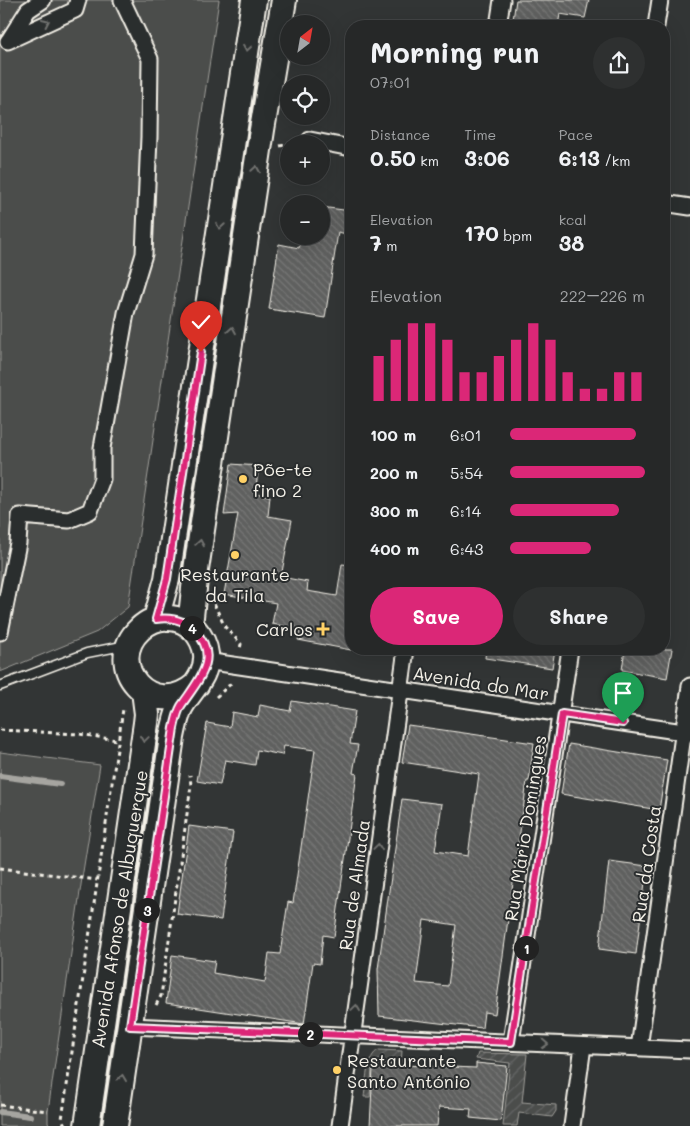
<!DOCTYPE html>
<meta charset="utf-8">
<style>
body{margin:0;font-family:Mali,sans-serif;background:#2e3030;color:#f1f3f6;height:100vh;display:flex;flex-direction:column;font-size:19px;white-space:nowrap}
*{box-sizing:border-box;margin:0}
p{font-size:16px;color:#a4a6a8}
.icon{flex:none;width:28px;height:28px;fill:none;stroke:currentColor;stroke-width:2;stroke-linecap:round;stroke-linejoin:round}
.map{position:relative;flex:1;overflow:hidden}
.panel{position:absolute;left:345px;top:20px;width:325px;height:635px;display:flex;flex-direction:column;background:#262828;border-radius:20px;box-shadow:0 5px 20px #0002,0 0 0 1px #424445}
.panel>*{flex:none}
.needle{width:32px;rotate:31deg}
.tools{position:absolute;left:280px;top:15px;display:grid;gap:10px}
.tools a{display:grid;place-items:center;width:50px;height:50px;border-radius:50%;background:#262828;box-shadow:0 5px 20px #0002,0 0 0 1px #424445;font-size:25px}
.pin{position:absolute;display:grid;place-items:center;width:42px;height:42px;color:#fff;margin:-51px -21px;border-radius:50% 50% 50% 0;rotate:-45deg;box-shadow:0 0 5px #0007}
.pin .icon{rotate:45deg}
.km{position:absolute;width:25px;height:25px;margin:-12px;border-radius:50%;background:#222;color:#fff;font-size:14px;line-height:25px;text-align:center}
.round{display:grid;place-items:center;flex:none;width:52px;height:52px;border-radius:26px;background:#2e3030}
.summary{display:flex;align-items:center;justify-content:space-between;height:85px;padding:0 25px}
h1{font-size:28px;font-weight:700;line-height:38px}
.stats{display:grid;grid-template-columns:repeat(3,1fr);gap:8px;height:85px;padding:5px 25px}
.stats div{display:grid;align-content:center}
.stats b{font-size:21px;font-weight:700}
.stats small{font-size:14px;font-weight:400}
.stats p{font-size:14px}
.chart{height:140px;padding:10px 25px}
.chart p{display:flex;justify-content:space-between}
.chart svg{width:100%;height:90px;margin-top:5px;stroke:#db2777;stroke-width:6}
.button{display:flex;gap:10px;margin-top:auto;padding:10px 25px}
.button a{flex:1;height:58px;border-radius:30px;background:#db2777;color:#fff;font-size:20px;font-weight:700;line-height:58px;text-align:center}
.button a+a{background:#2e3030;color:#f1f3f6}
ul{padding:0 25px;list-style:none;font-size:16px}
li{display:grid;grid-template-columns:80px 60px 1fr;align-items:center;height:38px}
li i{height:12px;border-radius:6px;background:#db2777}
.map>svg:first-child{display:block}
.park{fill:#4b4d4c;stroke:#a09f9a}
.garden{fill:url(#garden-furrows);stroke:#a09f9a}
.lines{fill:none;stroke-linecap:round;stroke-linejoin:round}
.stream{stroke:#a6a5a0;stroke-width:6}
.building{fill:url(#building-back-hatch);stroke:#f4f1e8;fill-rule:evenodd}
.lane-casing{stroke:#f4f1e8;stroke-width:11}
.street-casing{stroke:#f4f1e8;stroke-width:19}
.primary-casing{stroke:#f4f1e8;stroke-width:28}
.path{stroke:#f4f1e8;stroke-width:3;stroke-dasharray:4 4;stroke-linecap:butt}
.lane{stroke:#2a2d2e;stroke-width:8}
.street{stroke:#2a2d2e;stroke-width:15}
.primary{stroke:#2a2d2e;stroke-width:24}
.oneway{stroke:#71726f}
.route-casing{stroke:#fff;stroke-width:10}
.route{stroke:#db2777;stroke-width:6}
.poi-dot{fill:#ffd166;stroke:#2a2d2e;stroke-width:2}
.labels{text-anchor:middle;dominant-baseline:central;stroke-width:4;stroke-linejoin:round;paint-order:stroke}
.poi-label{font-size:18px;fill:#f4f1e8;stroke:#2a2d2e;text-anchor:start}
.street-label{font-size:18px;fill:#f4f1e8;stroke:#2a2d2e}
</style>
<div class="map">
<svg width="690" height="1126" viewBox="0 0 690 1126">
<defs>
<pattern id="garden-furrows" width="10" height="10" patternUnits="userSpaceOnUse" patternTransform="scale(1.25)"><rect width="10" height="10" fill="#4b4d4c"/><path d="M-1 1l2-2M0 10L10 0M9 11l2-2" fill="none" stroke="#666766"/></pattern>
<pattern id="building-back-hatch" width="6" height="6" patternUnits="userSpaceOnUse" patternTransform="scale(1.25)"><rect width="6" height="6" fill="#5f605f"/><path d="M-1 5l2 2M0 0l6 6M5-1l2 2" fill="none" stroke="#777776"/></pattern>
</defs>
<rect width="100%" height="100%" fill="#323535"/>
<filter id="ink" filterUnits="userSpaceOnUse"><feTurbulence type="fractalNoise" baseFrequency=".02" numOctaves="2"/><feDisplacementMap in="SourceGraphic" scale="10" xChannelSelector="R" yChannelSelector="G"/><feConvolveMatrix kernelMatrix="1 2 1 2 8 2 1 2 1" color-interpolation-filters="sRGB"/></filter>
<g filter="url(#ink)">
<path class="park" d="M0,0h219l-91,607 -31,25 -97,40z
M0,752l100,13 -18,113 -34,233v12l2,3h-50z"/>
<path class="garden" d="M379,1050l23,1 -3,41 -7,-29h-14l-6,5 -2,29h-6c2,-13 2,-42 15,-47z
M478,1053l49,1 -5,48 34,3v6l-4,6 -33,-4 -2,13h-14l7,-63 -34,-4z"/>
<g class="lines">
<path class="stream" d="M0,776l60,8
M0,1112l30,4"/>
</g>
<path class="building" d="M516,0h73l-4,18 -25,-4 -2,12h-46z
M321,207l30,4v24l-13,-3 -13,86 -56,-9 10,-65 20,4 2,-12h20z
M231,464l28,2 -4,27 15,3 -2,20 24,4 -11,57 27,5 -1,9 30,5 5,-32 9,1v85l-53,-10 2,-11 -28,-5 4,-21 -52,-9 14,-80 -14,1z
M486,649h69l-3,19 -67,-10z
M625,649h47l-5,29 -45,-8z
M292,701l63,10 -5,33 8,1 -5,28 4,1 -23,163 -11,-2 -3,29 -7,-1 -9,61 -138,-21 6,-48 43,6 -2,12 52,9 4,-29 11,1 8,-52 5,1 22,-153 -31,-4 -2,9 -25,-5 -2,15 -30,-5 -5,25 -23,-4 10,-58 23,4 2,-15 26,5 2,-12 30,6z
M408,725l126,18 -5,38h-2l-32,233 -11,-2 -2,16 -103,-12 -1,-47 24,-170 40,5 -7,47 33,5 11,-82 -77,-12zM424,920l32,5 -8,61 -32,-3z
M569,744l98,16 -8,50 -98,-16z
M189,826l44,6 -12,88 -44,-6z
M609,861l38,5 -11,88 -37,-5z
M476,1063l31,3 -6,55 -31,-3 1,-9 -32,-2 -2,19h-67l3,-58 5,-4 98,4z"/>
<g class="lines">
<defs>
<path id="lane" d="M0,686l87,-33 40,-8"/>
<path id="street" d="M498,26l4,-26
M656,26l4,-26
M9,40l19,-30 15,-10
M8,41l67,-31 3,-10
M310,140l41,8
M664,203l26,4
M0,632l18,-89 2,-27 49,4 21,-9 12,-32v-31l24,-135 18,-59 5,-117 1,-78 -28,-59
M206,661l484,72
M130,1026l560,24
M511,1042l59,-393
M639,1048l51,-362
M340,1126l66,-477
M572,1126l11,-80"/>
<path id="primary" d="M156,619l11,-40 87,-579
M190,626l6,-56 66,-440 22,-130
M87,1126l59,-403 1,-9 -3,-23
M115,1126l57,-389c2,-10 4,-20 8,-29 10,-19 28,-31 26,-54 -1,-9 -5,-17 -11,-24 -7,-7 -17,-12 -27,-12 -10,-1 -21,4 -28,11 -38,35 11,95 57,55"/>
</defs>
<use href="#lane" class="lane-casing"/>
<use href="#street" class="street-casing"/>
<use href="#primary" class="primary-casing"/>
<path class="path" d="M280,146l9,-2
M214,604l11,23 16,17 -1,5
M216,697l18,-16
M0,730l79,4 38,6
M0,868l97,12
M156,1005l5,-9 30,-210 -1,-11
M0,1105l48,6
M65,1125l-3,-6 61,-410"/>
<use href="#lane" class="lane"/>
<use href="#street" class="street"/>
<use href="#primary" class="primary"/>
</g>
<defs><path id="oneway-chevron" d="M-2-3.5L2.5 0L-2 3.5" fill="none" stroke-width="1.6" stroke-linecap="round" stroke-linejoin="round" transform="scale(1.25)"/></defs>
<g class="oneway">
<use href="#oneway-chevron" transform="translate(46 22) rotate(-25)"/>
<use href="#oneway-chevron" transform="translate(247 48) rotate(99)"/>
<use href="#oneway-chevron" transform="translate(256 169) rotate(-81)"/>
<use href="#oneway-chevron" transform="translate(220 226) rotate(99)"/>
<use href="#oneway-chevron" transform="translate(232 330) rotate(-81)"/>
<use href="#oneway-chevron" transform="translate(200 543) rotate(-81)"/>
<use href="#oneway-chevron" transform="translate(144 739) rotate(98)"/>
<use href="#oneway-chevron" transform="translate(378 847) rotate(-82)"/>
<use href="#oneway-chevron" transform="translate(356 1008) rotate(-82)"/>
<use href="#oneway-chevron" transform="translate(545 1044) rotate(3)"/>
<use href="#oneway-chevron" transform="translate(122 1078) rotate(-82)"/>
</g>
</g>
<g class="lines" filter="url(#ink)">
<defs>
<path id="route" d="M201,352l-34,227 -11,40c15,-2 28,0 39,12 27,27 1,52 -14,75 -4,7 -5,14 -7,22l-44,298 381,16 51,-328 61,9"/>
</defs>
<use href="#route" class="route-casing"/>
<use href="#route" class="route"/>
</g>
<g class="poi-dot">
<circle cx="243" cy="479" r="5"/>
<circle cx="235" cy="555" r="5"/>
<path d="M320.5 621.5h5v5h5v5h-5v5h-5v-5h-5v-5h5z"/>
<circle cx="337" cy="1070" r="5"/>
</g>
<g class="labels">
<g class="poi-label">
<text x="253" y="469">Põe-te<tspan x="253" dy="21">fino 2</tspan></text>
<text x="235" y="574" text-anchor="middle">Restaurante<tspan x="235" dy="21">da Tila</tspan></text>
<text x="313" y="629" text-anchor="end">Carlos</text>
<text x="347" y="1060">Restaurante<tspan x="347" dy="21">Santo António</tspan></text>
</g>
<g class="street-label">
<text transform="translate(481 683) rotate(9)">Avenida do Mar</text>
<text transform="translate(525 828) rotate(-81)">Rua Mário Domingues</text>
<text transform="translate(646 864) rotate(-82)">Rua da Costa</text>
<text transform="translate(354 885) rotate(-82)">Rua de Almada</text>
<text transform="translate(119 909) rotate(-81)">Avenida Afonso de Albuquerque</text>
</g>
</g>
</svg>
<div class="tools">
<a><svg class="needle" viewBox="-14 -14 28 28"><path d="M0-13l5 13h-10z" fill="#e53935"/><path d="M0 13l5-13h-10z" fill="#a4a6a8"/></svg></a>
<a><svg class="icon" aria-label="locate" viewBox="0 0 24 24"><circle cx="12" cy="12" r="6"/><path d="M12 2v4M12 18v4M2 12h4M18 12h4"/></svg></a>
<a>+</a>
<a>−</a>
</div>
<div class="pin" style="left:623px;top:723px;background:#1e9e55"><svg class="icon" aria-label="arrive" viewBox="0 0 24 24"><path d="M6 21V4h12l-3 4 3 4H6"/></svg></div>
<div class="pin" style="left:201px;top:352px;background:#d93025"><svg class="icon" aria-label="check" viewBox="0 0 24 24"><path d="M5 12l5 5 9-10"/></svg></div>
<b class="km" style="left:526px;top:948px">1</b>
<b class="km" style="left:310px;top:1034px">2</b>
<b class="km" style="left:147px;top:910px">3</b>
<b class="km" style="left:192px;top:628px">4</b>
<section class="panel">
<div class="summary"><div><h1>Morning run</h1><p>07:01</p></div><a class="round"><svg class="icon" aria-label="share" viewBox="0 0 24 24"><path d="M12 15V3M7 8l5-5 5 5M5 13v7h14v-7"/></svg></a></div>
<div class="stats">
<div><p>Distance</p><b>0.50<small> km</small></b></div>
<div><p>Time</p><b>3:06</b></div>
<div><p>Pace</p><b>6:13<small> /km</small></b></div>
</div>
<div class="stats">
<div><p>Elevation</p><b>7<small> m</small></b></div>
<div><b>170<small> bpm</small></b></div>
<div><p>kcal</p><b>38</b></div>
</div>
<div class="chart"><p><span>Elevation</span>222–226 m</p>
<svg viewBox="0 0 160 44" preserveAspectRatio="none"><path d="M5 44V22M15 44V14M25 44V6M35 44V6M45 44V14M55 44V30M65 44V30M75 44V22M85 44V14M95 44V6M105 44V14M115 44V30M125 44V38M135 44V38M145 44V30M155 44V30"/></svg>
</div>
<ul>
<li><b>100 m</b>6:01<i style="width:93%"></i></li>
<li><b>200 m</b>5:54<i style="width:100%"></i></li>
<li><b>300 m</b>6:14<i style="width:81%"></i></li>
<li><b>400 m</b>6:43<i style="width:60%"></i></li>
</ul>
<div class="button"><a>Save</a><a>Share</a></div>
</section>
</div>
